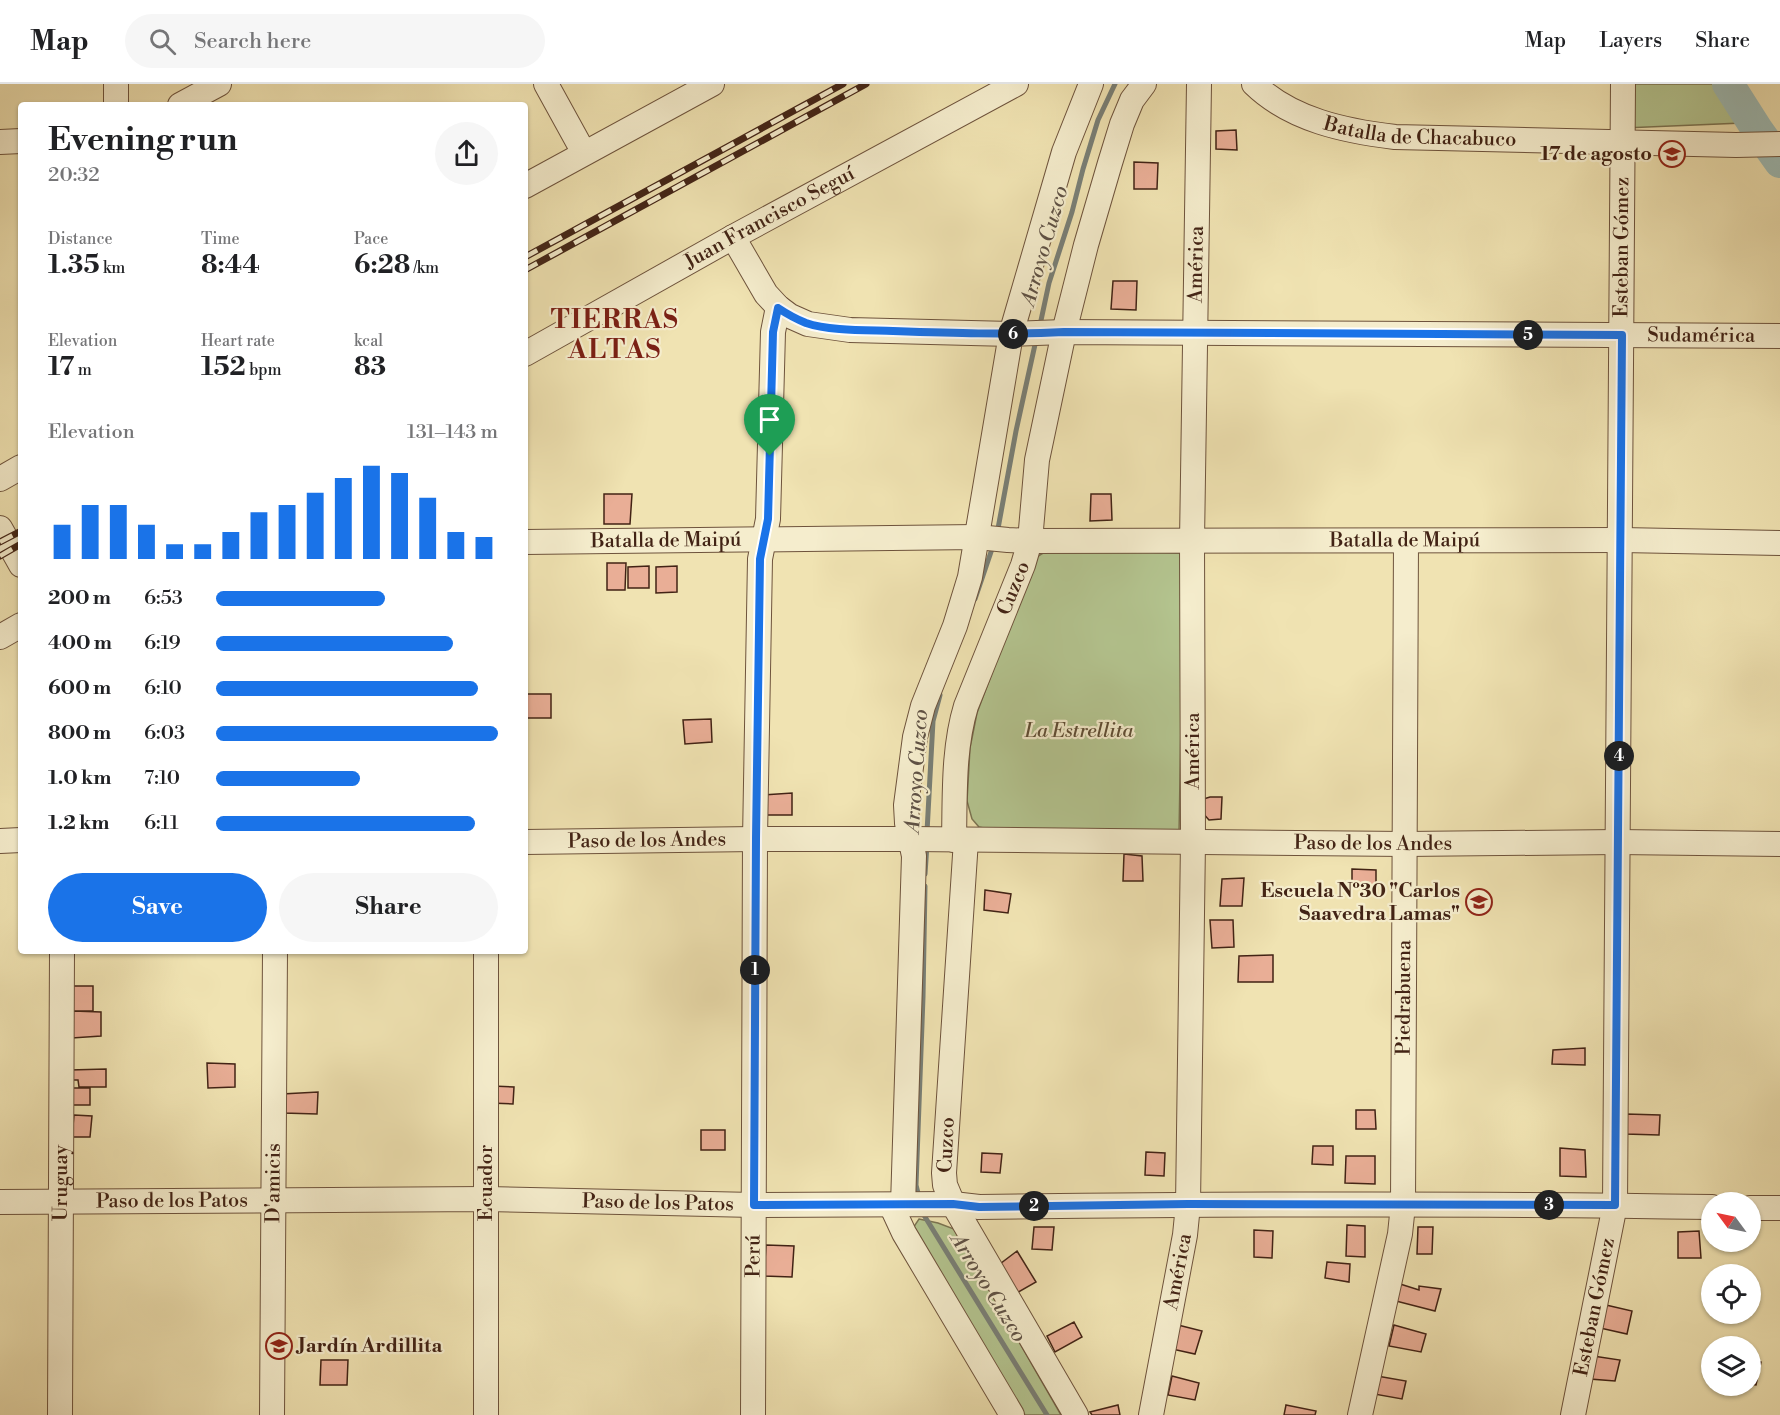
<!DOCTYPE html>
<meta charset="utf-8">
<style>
body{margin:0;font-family:"Libre Bodoni",serif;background:#f6f6f6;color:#202124;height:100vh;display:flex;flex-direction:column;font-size:22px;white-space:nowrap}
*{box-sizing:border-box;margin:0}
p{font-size:20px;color:#757577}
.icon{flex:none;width:33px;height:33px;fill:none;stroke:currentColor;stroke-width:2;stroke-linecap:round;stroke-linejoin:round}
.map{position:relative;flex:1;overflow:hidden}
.details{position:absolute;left:18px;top:18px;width:510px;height:852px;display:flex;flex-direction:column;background:#fff;border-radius:6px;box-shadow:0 2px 4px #0004}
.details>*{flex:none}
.needle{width:39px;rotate:303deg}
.buttons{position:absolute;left:1701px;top:1108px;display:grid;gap:12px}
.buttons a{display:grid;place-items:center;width:60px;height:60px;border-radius:50%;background:#fff;box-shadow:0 2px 4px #0004;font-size:30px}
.pin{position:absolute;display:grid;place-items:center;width:51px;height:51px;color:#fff;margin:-62px -26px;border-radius:50% 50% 50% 0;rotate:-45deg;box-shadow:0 0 6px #0007}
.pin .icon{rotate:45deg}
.km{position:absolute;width:30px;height:30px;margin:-15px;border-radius:50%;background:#222;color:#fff;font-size:16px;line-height:30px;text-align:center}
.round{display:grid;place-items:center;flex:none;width:63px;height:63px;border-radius:32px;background:#f6f6f6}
.headline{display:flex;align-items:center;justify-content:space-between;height:102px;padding:0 30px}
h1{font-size:33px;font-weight:700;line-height:45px}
.metrics{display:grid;grid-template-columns:repeat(3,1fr);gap:9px;height:102px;padding:6px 30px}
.metrics div{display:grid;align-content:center}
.metrics b{font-size:26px;font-weight:700}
.metrics small{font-size:16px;font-weight:400}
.metrics p{font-size:16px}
.chart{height:168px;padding:12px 30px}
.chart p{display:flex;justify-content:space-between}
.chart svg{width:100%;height:108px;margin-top:6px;stroke:#1a73e8;stroke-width:6}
.primary-button{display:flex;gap:12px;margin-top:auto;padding:12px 30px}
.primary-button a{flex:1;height:69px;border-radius:36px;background:#1a73e8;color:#fff;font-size:24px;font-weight:700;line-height:69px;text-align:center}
.primary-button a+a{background:#f6f6f6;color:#202124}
ul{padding:0 30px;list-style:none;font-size:20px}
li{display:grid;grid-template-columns:96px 72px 1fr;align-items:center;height:45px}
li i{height:15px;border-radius:8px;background:#1a73e8}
header{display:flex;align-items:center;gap:36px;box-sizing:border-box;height:84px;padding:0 30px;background:#fff;border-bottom:2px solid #e0e0e0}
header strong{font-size:28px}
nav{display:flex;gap:33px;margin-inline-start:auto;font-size:21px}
.search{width:420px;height:54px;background:#f6f6f6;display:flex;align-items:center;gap:15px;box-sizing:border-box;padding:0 21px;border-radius:33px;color:#757577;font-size:22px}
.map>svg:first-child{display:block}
.green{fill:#b4c590;stroke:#7b7452;stroke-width:1.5}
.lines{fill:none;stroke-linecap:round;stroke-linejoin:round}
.stream{stroke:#797f76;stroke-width:5}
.river{stroke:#9ebcb6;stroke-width:32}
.building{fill:#e9ae96;stroke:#422315;stroke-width:1.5}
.minor-casing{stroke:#6e533c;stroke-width:26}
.minor{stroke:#f5edcd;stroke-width:24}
.rail-casing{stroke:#422315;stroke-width:7}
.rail{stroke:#f5edcd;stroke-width:4.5;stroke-dasharray:14;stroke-linecap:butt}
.route-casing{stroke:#fff;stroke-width:12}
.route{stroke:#1a73e8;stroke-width:8}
.labels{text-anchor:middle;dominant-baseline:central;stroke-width:4.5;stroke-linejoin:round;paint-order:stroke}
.street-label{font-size:20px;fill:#422315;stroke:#f5edcd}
.poi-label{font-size:20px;font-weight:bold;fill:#422315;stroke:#f5edcd;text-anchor:end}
.park-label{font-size:20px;font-style:italic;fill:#5e4c34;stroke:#f5edcd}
.water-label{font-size:21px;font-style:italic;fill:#5e5145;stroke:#f5edcd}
.district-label{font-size:26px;font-weight:bold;letter-spacing:1.5px;fill:#7a1f14;stroke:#f5edcd}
</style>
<header>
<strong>Map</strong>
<div class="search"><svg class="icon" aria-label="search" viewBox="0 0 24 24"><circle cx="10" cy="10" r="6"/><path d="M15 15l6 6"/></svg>Search here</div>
<nav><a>Map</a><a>Layers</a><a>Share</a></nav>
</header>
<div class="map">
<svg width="1780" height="1331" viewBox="0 0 1780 1331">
<rect width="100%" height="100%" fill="#f0e3b2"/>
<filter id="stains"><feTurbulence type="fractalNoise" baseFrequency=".00333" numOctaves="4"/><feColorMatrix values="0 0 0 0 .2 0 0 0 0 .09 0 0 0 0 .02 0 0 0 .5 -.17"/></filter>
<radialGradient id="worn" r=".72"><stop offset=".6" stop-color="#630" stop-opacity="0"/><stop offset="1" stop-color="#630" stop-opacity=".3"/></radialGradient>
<path class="green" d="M1625,0h91l26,39 -118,5z
M1048,466l136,3 -5,281 -181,-3 -19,-4 -7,-8 -5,-18 3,-53 7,-35 58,-155z
M919,1135l19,4 16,6 107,186h-36l-114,-184z"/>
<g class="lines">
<path class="stream" d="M1040,241l9,-42 23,-71 11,-43 15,-49 17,-36
M997,450l19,-103 20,-91
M975,515l18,-53
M927,748l6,-111 7,-26
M925,790l2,-30
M919,1113l-3,-12 7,-188 2,-111
M922,1128l125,203"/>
<path class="river" d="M1728,0l30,47 22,31"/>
</g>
<path class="building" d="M1236,46l1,20 -21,-1v-18z
M1134,78l24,1 -1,26h-23z
M1113,197h24l-1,29 -25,-1z
M604,410h28l-2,30h-26z
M1091,410h20l1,26 -22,1z
M607,479h19l-1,27h-18z
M649,482v22h-21v-21z
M677,482v26l-21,1v-26z
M527,610h24v24h-24z
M711,635l1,23 -27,2 -2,-24z
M792,709v22h-29v-20z
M1210,713h12l-1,22 -12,1 -8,-9 -1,-11z
M1124,770l18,2 1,25h-20z
M1352,785l24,1v18l-24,-1z
M1244,794l-2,28h-22l2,-27z
M985,806l26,4 -3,19 -24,-3z
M1210,836h23l1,27 -22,1z
M1273,871v27h-35l1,-26z
M69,902h24v25h-24z
M73,927l28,1v24l-29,2z
M1585,964v17l-33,-1 1,-14z
M207,979l28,1v23l-27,1z
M106,985v18h-27l-1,-7h-9l1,-10z
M492,1002l22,1 -1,17 -23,-1z
M67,1004h23v17h-23z
M318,1008l-1,22 -34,-1 -1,-19z
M1356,1026h19l1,19h-20z
M1626,1030l34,1 -1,20 -34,-1z
M74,1031l18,1 -2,21h-18z
M701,1046h24v20h-24z
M1313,1062h20v19l-21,-1z
M1560,1064l25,2 1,27 -26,-1z
M1146,1068l19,1 -1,23 -19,-1z
M982,1069l20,1 -2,19 -19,-1z
M1346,1072h29v28l-30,-1z
M1347,1141l18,1v31l-19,-1z
M1034,1143h20l-2,23 -20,-1z
M1418,1143h15l-1,27h-15z
M1254,1146l19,1 -1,27 -18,-1z
M1699,1147l2,27h-23v-26z
M766,1161l28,1 -2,31 -28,-1z
M1017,1167l19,31 -23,13 -17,-28z
M1327,1178l23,2 -1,18 -24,-4z
M1397,1199l22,7v-4l22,3 -6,22 -43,-11z
M1606,1221l26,6 -5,23 -27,-6z
M1074,1238l8,15 -27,15 -8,-16z
M1178,1241l24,6 -7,23 -23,-5z
M1394,1241l32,9 -5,18 -32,-6z
M1593,1272l27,4 -5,21 -25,-2z
M321,1276h27l-1,25h-27z
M1750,1276l11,2 -5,23 -6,-1z
M1172,1292l27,7 -4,17 -27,-5z
M1377,1292l29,5 -4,18 -28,-5z
M1118,1321l2,10h-28l-2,-3z
M1286,1321l30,6 -1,4h-31z"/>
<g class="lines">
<defs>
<g id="minor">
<path d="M546,0l38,69"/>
<path id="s1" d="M1254,0c37,36 91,47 141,53l341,8 44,-1"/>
<path d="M116,21v-21"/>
<path d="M180,21l39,-21"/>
<path d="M0,58l21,-1"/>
<path d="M525,102l187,-102"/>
<path id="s2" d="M733,153l33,57 12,13 12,9 18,8 42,6 161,4 53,-2 716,4"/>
<path id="s3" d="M525,270l208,-117 283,-153"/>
<path d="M0,395l21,-12"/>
<path d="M0,444l21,37"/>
<path id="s4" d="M525,458l452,-5 31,3 22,1 591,-1 159,3"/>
<path d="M0,553l21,-12"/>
<path id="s5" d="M954,756c1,-45 -1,-91 12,-134l57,-141 7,-24 7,-81 27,-128 22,-87 24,-82 12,-39 10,-24 12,-16"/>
<path d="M966,756l-22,333 1,12 8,19 123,211"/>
<path d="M0,757l21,-1"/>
<path id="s6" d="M525,758l230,-3h156l494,5 213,-2 162,2"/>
<path id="s7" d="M0,1118l486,-3 268,6 199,-1 26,3c244,-3 488,-4 733,0"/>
<path d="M891,1121l13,28 108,182"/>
<path d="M903,1121l11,-349 -7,-33 -1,-18 9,-68 8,-31 32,-80 15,-49 41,-243 53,-182 27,-68"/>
<path d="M1750,1124h30"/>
<path id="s8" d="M60,1331l2,-464"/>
<path id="s9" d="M272,1331l3,-464"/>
<path d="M486,1331v-464"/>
<path id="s10" d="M753,1331l2,-576 5,-280 8,-40 5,-187 5,-25"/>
<path id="s11" d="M1151,1331l34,-180 3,-30 5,-364 -1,-300 7,-457"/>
<path id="s12" d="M1360,1331l40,-181 3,-29 3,-664"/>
<path id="s13" d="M1573,1331l42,-210 8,-1121"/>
</g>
</defs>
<use href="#minor" class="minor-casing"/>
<use href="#minor" class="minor"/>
<defs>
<path id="rail" d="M525,173l318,-173
M525,186l341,-186
M0,458l21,-11
M0,472l21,-12"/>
</defs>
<use href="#rail" class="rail-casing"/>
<use href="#rail" class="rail"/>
</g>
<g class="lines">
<defs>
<path id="route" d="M778,224c9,6 18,11 28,15 23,8 62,7 87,8 57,2 114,4 171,1l558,3 -7,870 -427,-1 -209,3 -26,-3 -199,1 2,-366 4,-280 8,-40 5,-187z"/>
</defs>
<use href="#route" class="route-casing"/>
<use href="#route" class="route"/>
</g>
<defs>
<symbol id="school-ring" viewBox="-11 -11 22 22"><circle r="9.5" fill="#f5edcd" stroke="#8f2418" stroke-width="1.5"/><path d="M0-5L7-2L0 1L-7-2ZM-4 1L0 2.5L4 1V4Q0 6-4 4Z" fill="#8f2418"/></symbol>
</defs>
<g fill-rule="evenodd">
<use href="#school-ring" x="1657" y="55" width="30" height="30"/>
<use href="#school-ring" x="1464" y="803" width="30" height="30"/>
<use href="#school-ring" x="264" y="1247" width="30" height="30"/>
</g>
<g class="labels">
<g class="street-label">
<text stroke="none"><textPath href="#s1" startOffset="178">Batalla de Chacabuco</textPath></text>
<text stroke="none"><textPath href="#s3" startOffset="280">Juan Francisco Seguí</textPath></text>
<text stroke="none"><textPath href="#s13" startOffset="1172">Esteban Gómez</textPath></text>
<text stroke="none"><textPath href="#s11" startOffset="1154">América</textPath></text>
<text stroke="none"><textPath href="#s2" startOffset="1012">Sudamérica</textPath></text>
<text stroke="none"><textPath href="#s4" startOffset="141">Batalla de Maipú</textPath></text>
<text stroke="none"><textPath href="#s4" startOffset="880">Batalla de Maipú</textPath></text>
<text stroke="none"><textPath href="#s5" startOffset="262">Cuzco</textPath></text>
<text transform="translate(1193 667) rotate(-90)">América</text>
<text stroke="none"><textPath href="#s6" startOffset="122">Paso de los Andes</textPath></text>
<text stroke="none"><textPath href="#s6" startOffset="848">Paso de los Andes</textPath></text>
<text stroke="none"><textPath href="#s12" startOffset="422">Piedrabuena</textPath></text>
<text transform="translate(947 1061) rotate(-87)">Cuzco</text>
<text stroke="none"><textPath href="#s8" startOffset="232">Uruguay</textPath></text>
<text stroke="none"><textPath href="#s9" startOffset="232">D'amicis</textPath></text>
<text transform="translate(486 1099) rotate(-90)">Ecuador</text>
<text stroke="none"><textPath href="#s7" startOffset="172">Paso de los Patos</textPath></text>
<text stroke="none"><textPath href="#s7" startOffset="658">Paso de los Patos</textPath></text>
<text stroke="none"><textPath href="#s10" startOffset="159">Perú</textPath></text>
<text stroke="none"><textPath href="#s11" startOffset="146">América</textPath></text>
<text stroke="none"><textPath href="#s13" startOffset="110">Esteban Gómez</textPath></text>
</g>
<g class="poi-label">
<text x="1652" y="70">17 de agosto</text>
<text x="1460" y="807">Escuela Nº30 "Carlos<tspan x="1460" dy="23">Saavedra Lamas"</tspan></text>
<text x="298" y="1262" text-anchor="start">Jardín Ardillita</text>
</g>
<g class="park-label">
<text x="1079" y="647">La Estrellita</text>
</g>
<g class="water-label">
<text transform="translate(1045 162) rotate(-74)">Arroyo Cuzco</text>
<text transform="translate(917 687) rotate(-86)">Arroyo Cuzco</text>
<text transform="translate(988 1204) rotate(58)">Arroyo Cuzco</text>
</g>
<g class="district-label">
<text x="615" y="236">TIERRAS<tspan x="615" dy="30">ALTAS</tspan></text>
</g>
</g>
<rect width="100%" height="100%" filter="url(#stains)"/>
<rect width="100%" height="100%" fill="url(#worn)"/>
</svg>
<div class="buttons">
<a><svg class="needle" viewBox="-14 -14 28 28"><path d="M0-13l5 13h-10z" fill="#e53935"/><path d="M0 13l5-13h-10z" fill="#757577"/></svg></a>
<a><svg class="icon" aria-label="locate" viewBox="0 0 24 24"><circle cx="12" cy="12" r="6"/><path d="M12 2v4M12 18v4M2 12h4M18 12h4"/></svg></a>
<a><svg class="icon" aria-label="layers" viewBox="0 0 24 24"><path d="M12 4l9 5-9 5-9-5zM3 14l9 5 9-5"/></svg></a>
</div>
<div class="pin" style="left:770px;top:372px;background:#1e9e55"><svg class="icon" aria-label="arrive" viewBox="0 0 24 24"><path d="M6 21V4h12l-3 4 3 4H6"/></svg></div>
<b class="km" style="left:755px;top:886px">1</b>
<b class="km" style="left:1034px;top:1122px">2</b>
<b class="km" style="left:1549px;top:1121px">3</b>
<b class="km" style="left:1619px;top:672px">4</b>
<b class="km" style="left:1528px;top:251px">5</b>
<b class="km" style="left:1013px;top:250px">6</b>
<section class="details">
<div class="headline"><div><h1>Evening run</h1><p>20:32</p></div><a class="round"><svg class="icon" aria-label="share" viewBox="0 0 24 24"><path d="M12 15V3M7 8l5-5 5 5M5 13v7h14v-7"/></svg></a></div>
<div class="metrics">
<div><p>Distance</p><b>1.35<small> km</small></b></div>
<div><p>Time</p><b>8:44</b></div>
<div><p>Pace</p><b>6:28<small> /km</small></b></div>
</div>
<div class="metrics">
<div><p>Elevation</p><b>17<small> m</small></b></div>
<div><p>Heart rate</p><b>152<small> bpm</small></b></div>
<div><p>kcal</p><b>83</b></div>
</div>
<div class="chart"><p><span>Elevation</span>131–143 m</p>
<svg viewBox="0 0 160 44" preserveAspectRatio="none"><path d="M5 44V30M15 44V22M25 44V22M35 44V30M45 44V38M55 44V38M65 44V33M75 44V25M85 44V22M95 44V17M105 44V11M115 44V6M125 44V9M135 44V19M145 44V33M155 44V35"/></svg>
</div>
<ul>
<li><b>200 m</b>6:53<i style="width:60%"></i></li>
<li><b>400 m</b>6:19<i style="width:84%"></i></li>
<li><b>600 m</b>6:10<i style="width:93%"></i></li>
<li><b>800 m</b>6:03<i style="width:100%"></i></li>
<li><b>1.0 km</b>7:10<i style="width:51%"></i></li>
<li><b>1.2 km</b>6:11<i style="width:92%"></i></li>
</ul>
<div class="primary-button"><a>Save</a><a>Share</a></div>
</section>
</div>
